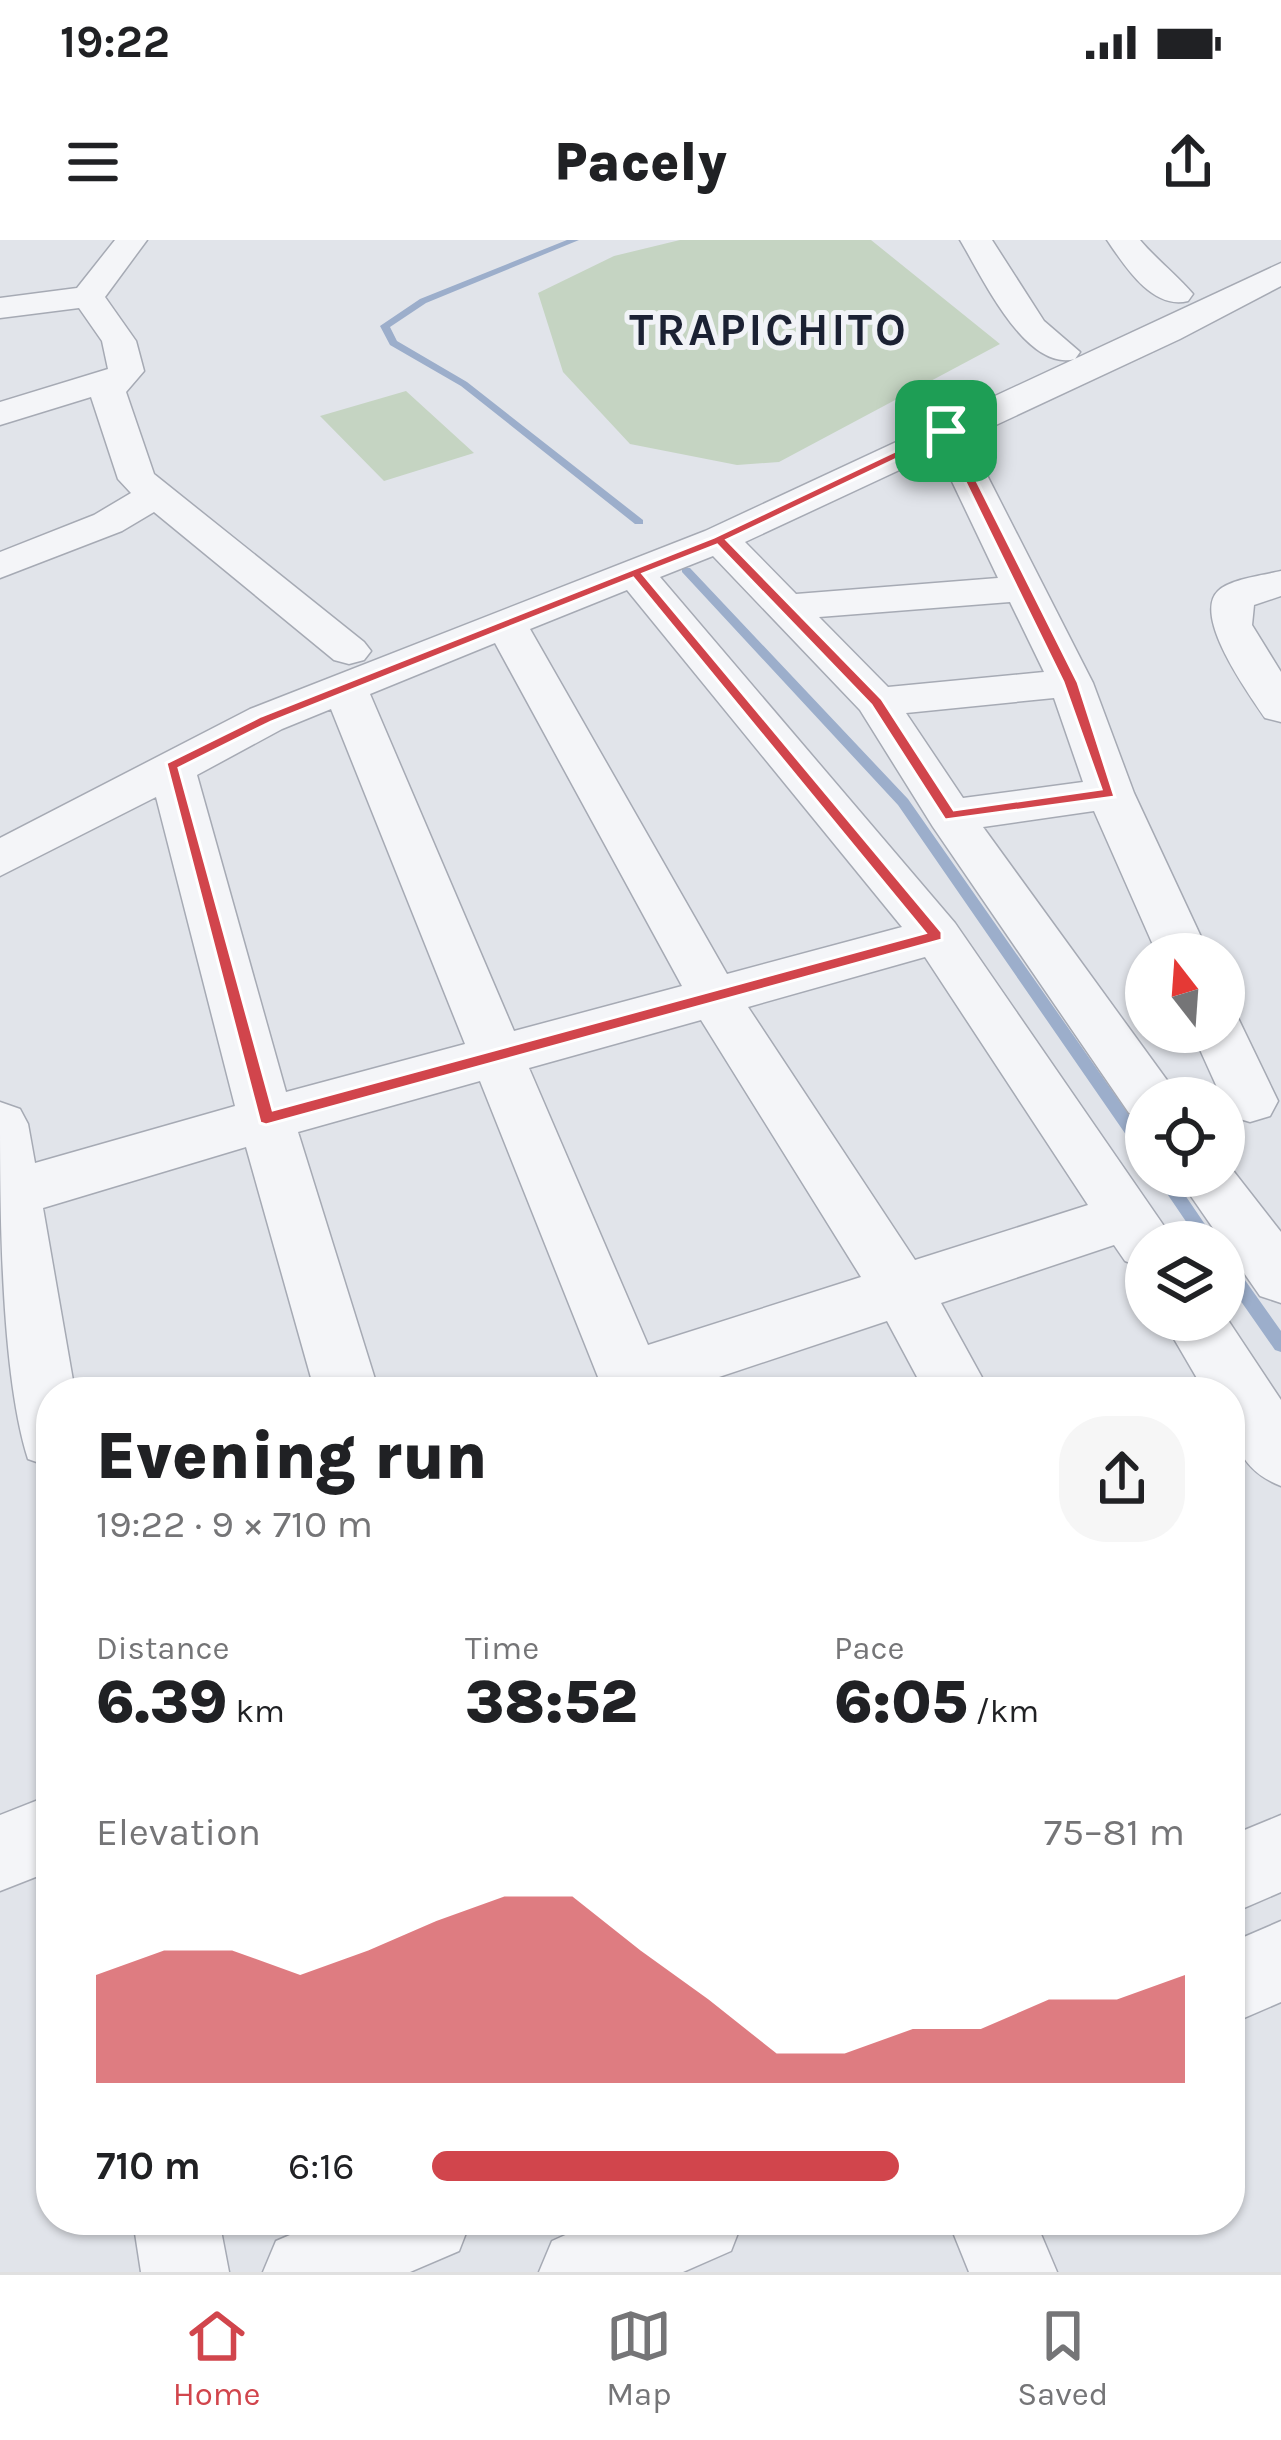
<!DOCTYPE html>
<meta charset="utf-8">
<style>
body{margin:0;font-family:Karla,sans-serif;background:#f6f6f6;color:#202124;height:100vh;display:flex;flex-direction:column;font-size:45px;white-space:nowrap}
*{box-sizing:border-box;margin:0}
p{font-size:39px;color:#757577}
.icon{flex:none;width:66px;height:66px;fill:none;stroke:currentColor;stroke-width:2;stroke-linecap:round;stroke-linejoin:round}
.map{position:relative;flex:1;overflow:hidden}
.sheet{position:absolute;left:36px;top:1137px;width:1209px;height:858px;display:flex;flex-direction:column;background:#fff;border-radius:48px;box-shadow:0 3px 9px #0004}
.sheet>*{flex:none}
.needle{width:78px;rotate:343deg}
.fabs{position:absolute;left:1125px;top:693px;display:grid;gap:24px}
.fabs a{display:grid;place-items:center;width:120px;height:120px;border-radius:50%;background:#fff;box-shadow:0 3px 9px #0004;font-size:60px}
.pin{position:absolute;display:grid;place-items:center;width:102px;height:102px;color:#fff;margin:-51px;border-radius:24px;box-shadow:0 6px 18px #0006}
.round{display:grid;place-items:center;flex:none;width:126px;height:126px;border-radius:48px;background:#f6f6f6}
.summary{display:flex;align-items:center;justify-content:space-between;height:204px;padding:0 60px}
h1{font-size:66px;font-weight:800;line-height:90px}
.metrics{display:grid;grid-template-columns:repeat(3,1fr);gap:18px;height:204px;padding:12px 60px}
.metrics div{display:grid;align-content:center}
.metrics b{font-size:60px;font-weight:800}
.metrics small{font-size:33px;font-weight:400}
.metrics p{font-size:33px}
.chart{height:336px;padding:24px 60px}
.chart p{display:flex;justify-content:space-between}
.chart svg{width:100%;height:216px;margin-top:12px;fill:#d1454c;opacity:.7}
ul{padding:0 60px;list-style:none;font-size:39px}
li{display:grid;grid-template-columns:192px 144px 1fr;align-items:center;height:90px}
li i{height:30px;border-radius:15px;background:#d1454c}
.status{display:flex;justify-content:space-between;align-items:center;height:84px;padding:0 60px;background:#fff;direction:ltr}
.status svg{height:33px;fill:currentColor}
header{display:flex;justify-content:space-between;align-items:center;height:156px;padding:0 60px;background:#fff;font-size:54px;font-weight:800}
.tabs{display:flex;justify-content:space-around;align-items:center;height:168px;border-top:3px solid #e0e0e0;background:#fff;font-size:33px;color:#757577}
.tabs a{display:grid;justify-items:center;gap:6px}
.tabs .active{color:#d1454c}
.map>svg:first-child{display:block}
.green{fill:#c5d4c2}
.lines{fill:none;stroke-linecap:round;stroke-linejoin:round}
.stream{fill:#9caecb;fill-rule:evenodd}
.minor-casing{stroke:#a6aab4;stroke-width:3}
.minor{fill:#f4f5f8;fill-rule:evenodd}
.route{fill:#d1454c;stroke:#fff;stroke-width:3;fill-rule:evenodd}
.labels{text-anchor:middle;dominant-baseline:central;stroke-width:10;stroke-linejoin:round;paint-order:stroke}
.far-district-label{font-size:45px;font-weight:bold;letter-spacing:3px;fill:#1b2133;stroke:#f1f3f7}
</style>
<div class="status"><b>19:22</b><svg viewBox="0 0 49 12"><path d="M0 12V9h3v3zM5 12V6h3v6zM10 12V3h3v9zM15 12V0h3v12zM26 1h20v11H26zM47 4h2v5h-2z"/></svg></div>
<header><svg class="icon" aria-label="menu" viewBox="0 0 24 24"><path d="M4 6h16M4 12h16M4 18h16"/></svg>Pacely<svg class="icon" aria-label="share" viewBox="0 0 24 24"><path d="M12 15V3M7 8l5-5 5 5M5 13v7h14v-7"/></svg></header>
<div class="map">
<svg width="1281" height="2032" viewBox="0 0 1281 2032">
<rect width="100%" height="100%" fill="#e1e4ea"/>
<path class="green" d="M680,0h191l129,104 -221,118 -42,3 -107,-21 -67,-72 -25,-79 76,-37z
M406,151l68,62 -90,28 -64,-65z"/>
<g class="lines">
<path class="stream" d="M567,0h12l-153,63 -36,24 7,14 70,41 176,138v4h-8l-174,-138 -71,-41 -10,-19 40,-27z
M682,328h8l218,231 238,340v18l-6,-2 -242,-350 -216,-233z
M1155,936h17l45,66h-17z
M1224,1017l6,2 51,72v21l-6,-2 -51,-73z"/>
<defs>
<path id="minor" d="M115,0h32l-42,57 31,44 8,30 -18,21 28,82 210,168 7,9 -7,9 -15,4 -15,-4 -180,-148 -32,19 -122,47v-26l94,-37 37,-22 -13,-14 -27,-82 -91,28v-23l108,-33 -6,-28 -23,-33 -79,10v-20l77,-10z
M960,0h32l52,81 36,31 -5,7c-50,13 -93,-83 -115,-119z
M1107,0h33c16,19 37,35 53,54l-5,7c-36,9 -63,-35 -81,-61z
M1281,23v23l-101,53 -212,99 125,245 41,110 75,161h-52l-63,-143 -111,16 186,256 8,15h-31v20l-17,-5 -196,-286 -73,-117 -147,-154 -53,21 295,346 220,319h-29v27l-21,-8 -11,-16 -173,58 49,89h-65l-38,-71 -213,71h-70l-124,-311 -182,51 81,260h-64l-69,-245 -203,61 32,184h-24v75l-23,-8c-28,-88 -28,-258 -28,-357l20,7 8,15 7,39 200,-57 -79,-309 -156,79v-38l250,-129 455,-178zM938,212l60,126 -202,16 -51,-52zM627,350l275,337 -175,47 -197,-345zM1010,362l34,70 -156,15 -69,-70zM495,403l187,343 -168,45 -144,-337zM1054,458l29,84 -120,16 -57,-85zM331,469l134,335 -179,48 -89,-317 85,-46zM925,717l163,248 -173,55 -167,-253zM701,780l160,257 -213,68 -119,-277z
M1281,331v25l-27,9 -2,20 29,47v50l-16,-4c-16,-24 -73,-102 -47,-127 12,-12 46,-16 63,-20z
M1224,774l14,4 40,83 -8,15 -20,6 -20,-6 -38,-84h32z
M1224,919l57,73v71l-21,-7 -83,-120h47z
M1224,1074l57,86v86c-44,-17 -51,-51 -51,-94h-25l-42,-72h61z
M51,1555v76l-51,20v-76z
M1281,1575v77l-51,22v-78z
M1281,1681v81l-51,22v-81z
M133,1980h86l10,52h-88z
M325,1980h146l-12,31 -49,21h-147l13,-31z
M599,1980h144l-12,31 -48,21h-144l13,-31z
M948,1980h87l22,52h-88z"/>
</defs>
<use href="#minor" class="minor-casing"/>
<use href="#minor" class="minor"/>
</g>
<path class="route" d="M946,187l6,4 126,251 37,115 -170,23 -74,-115 -154,-160 -74,29 299,358v8l-676,185 -6,-2 -94,-360 95,-47 453,-179zM943,197l120,245 38,107 -147,21 -72,-111 -155,-159zM633,338l292,355 -652,177 -94,-342 92,-46z"/>
<g class="labels">
<g class="far-district-label">
<text x="769" y="90">TRAPICHITO</text>
</g>
</g>
</svg>
<div class="fabs">
<a><svg class="needle" viewBox="-14 -14 28 28"><path d="M0-13l5 13h-10z" fill="#e53935"/><path d="M0 13l5-13h-10z" fill="#757577"/></svg></a>
<a><svg class="icon" aria-label="locate" viewBox="0 0 24 24"><circle cx="12" cy="12" r="6"/><path d="M12 2v4M12 18v4M2 12h4M18 12h4"/></svg></a>
<a><svg class="icon" aria-label="layers" viewBox="0 0 24 24"><path d="M12 4l9 5-9 5-9-5zM3 14l9 5 9-5"/></svg></a>
</div>
<div class="pin" style="left:946px;top:191px;background:#1e9e55"><svg class="icon" aria-label="arrive" viewBox="0 0 24 24"><path d="M6 21V4h12l-3 4 3 4H6"/></svg></div>
<section class="sheet">
<div class="summary"><div><h1>Evening run</h1><p>19:22 · 9 × 710 m</p></div><a class="round"><svg class="icon" aria-label="share" viewBox="0 0 24 24"><path d="M12 15V3M7 8l5-5 5 5M5 13v7h14v-7"/></svg></a></div>
<div class="metrics">
<div><p>Distance</p><b>6.39<small> km</small></b></div>
<div><p>Time</p><b>38:52</b></div>
<div><p>Pace</p><b>6:05<small> /km</small></b></div>
</div>
<div class="chart"><p><span>Elevation</span>75–81 m</p>
<svg viewBox="0 0 160 44" preserveAspectRatio="none"><path d="M0 44V22L10 17L20 17L30 22L40 17L50 11L60 6L70 6L80 17L90 27L100 38L110 38L120 33L130 33L140 27L150 27L160 22V44z"/></svg>
</div>
<ul>
<li><b>710 m</b>6:16<i style="width:62%"></i></li>
</ul>
</section>
</div>
<nav class="tabs">
<a class="active"><svg class="icon" aria-label="home" viewBox="0 0 24 24"><path d="M3 11l9-7 9 7M6 9v11h12V9"/></svg>Home</a>
<a><svg class="icon" aria-label="map" viewBox="0 0 24 24"><path d="M3 6l6-2 6 2 6-2v14l-6 2-6-2-6 2zM9 4v14M15 6v14"/></svg>Map</a>
<a><svg class="icon" aria-label="saved" viewBox="0 0 24 24"><path d="M7 4h10v16l-5-4-5 4z"/></svg>Saved</a>
</nav>
